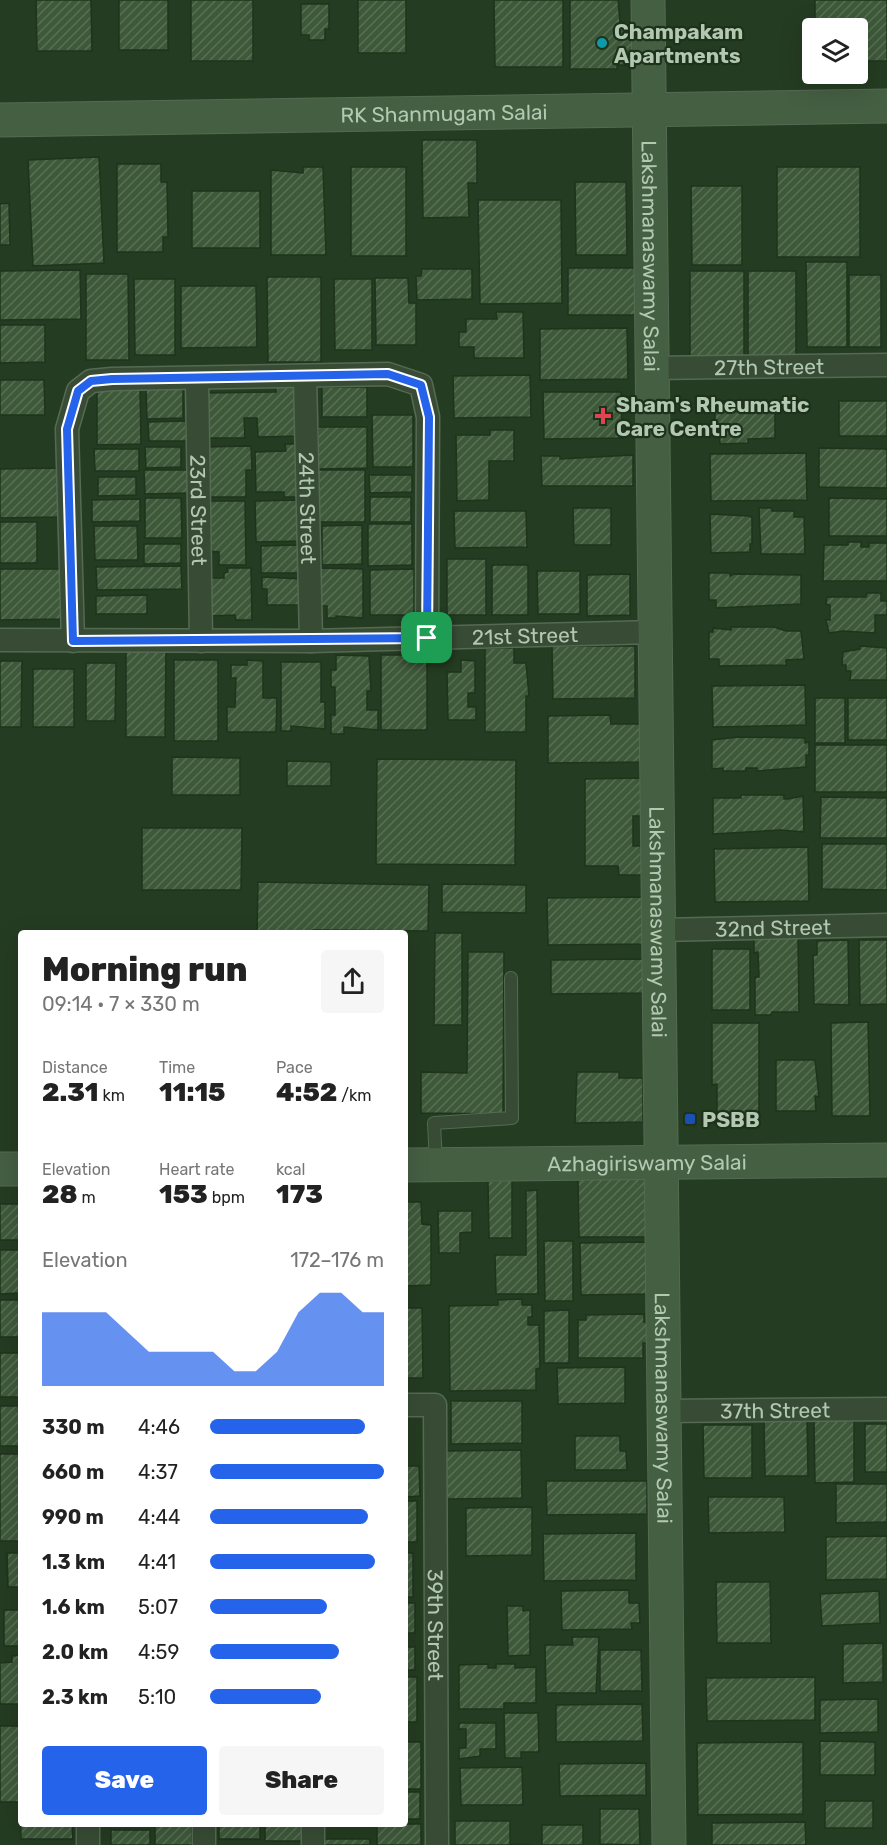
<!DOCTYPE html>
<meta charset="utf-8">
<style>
body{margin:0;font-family:Rubik,sans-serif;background:#f6f6f6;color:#222;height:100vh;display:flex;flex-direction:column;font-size:22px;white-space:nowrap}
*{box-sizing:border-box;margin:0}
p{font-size:20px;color:#767676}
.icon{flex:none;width:33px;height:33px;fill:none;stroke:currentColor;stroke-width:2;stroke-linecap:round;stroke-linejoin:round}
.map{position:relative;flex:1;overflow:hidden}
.drawer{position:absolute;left:18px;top:930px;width:390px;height:897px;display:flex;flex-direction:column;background:#fff;border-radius:6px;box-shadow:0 6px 24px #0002}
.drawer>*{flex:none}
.fabs{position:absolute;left:802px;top:18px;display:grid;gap:12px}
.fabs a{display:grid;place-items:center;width:66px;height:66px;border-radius:6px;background:#fff;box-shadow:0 6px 24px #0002;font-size:30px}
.pin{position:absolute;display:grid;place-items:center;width:51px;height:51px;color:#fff;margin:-26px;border-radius:12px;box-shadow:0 3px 9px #0006}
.round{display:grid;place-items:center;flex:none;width:63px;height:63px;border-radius:6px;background:#f6f6f6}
.overview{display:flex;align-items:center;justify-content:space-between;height:102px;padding:0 24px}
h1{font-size:33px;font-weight:800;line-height:45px}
.metrics{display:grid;grid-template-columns:repeat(3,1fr);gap:9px;height:102px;padding:6px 24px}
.metrics div{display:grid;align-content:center}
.metrics b{font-size:26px;font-weight:800}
.metrics small{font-size:16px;font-weight:400}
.metrics p{font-size:16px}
.chart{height:168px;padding:12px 24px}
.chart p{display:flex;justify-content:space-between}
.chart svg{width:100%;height:108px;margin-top:6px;fill:#2563eb;opacity:.7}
.cta{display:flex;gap:12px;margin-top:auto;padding:12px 24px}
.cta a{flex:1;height:69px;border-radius:6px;background:#2563eb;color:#fff;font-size:24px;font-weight:800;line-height:69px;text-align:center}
.cta a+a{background:#f6f6f6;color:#222}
ul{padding:0 24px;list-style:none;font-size:20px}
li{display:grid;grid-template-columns:96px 72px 1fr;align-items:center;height:45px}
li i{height:15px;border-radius:8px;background:#2563eb}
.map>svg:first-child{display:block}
.building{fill:url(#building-hatch);stroke:#1f331d;stroke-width:1.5}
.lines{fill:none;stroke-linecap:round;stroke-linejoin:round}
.lane-casing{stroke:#556a53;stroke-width:14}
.street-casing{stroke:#556a53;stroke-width:25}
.secondary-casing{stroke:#556a53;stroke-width:35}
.lane{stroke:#384c35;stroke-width:12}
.street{stroke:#384c35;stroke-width:22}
.secondary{stroke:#455f43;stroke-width:33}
.route-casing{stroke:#fff;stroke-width:12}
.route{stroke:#2563eb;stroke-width:8}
.culture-dot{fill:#0f9aa8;stroke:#1d311b;stroke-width:2}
.health-dot{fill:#e0444e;stroke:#1d311b;stroke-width:2}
.transit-dot{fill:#1a4fb4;stroke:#1d311b;stroke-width:2}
.labels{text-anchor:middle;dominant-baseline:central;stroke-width:4.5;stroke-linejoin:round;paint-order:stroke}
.poi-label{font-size:21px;font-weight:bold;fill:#b2c8b0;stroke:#1d311b;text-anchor:start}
.street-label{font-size:21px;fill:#b2c8b0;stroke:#1d311b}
</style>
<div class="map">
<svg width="887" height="1845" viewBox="0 0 887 1845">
<defs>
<pattern id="building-hatch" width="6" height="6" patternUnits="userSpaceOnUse" patternTransform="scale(1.5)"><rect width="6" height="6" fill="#3e593a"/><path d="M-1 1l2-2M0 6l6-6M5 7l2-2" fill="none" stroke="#586f54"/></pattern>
</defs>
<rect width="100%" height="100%" fill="#243c21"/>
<path class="building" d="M36,0h55l1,51h-55z
M119,0h49v50h-49z
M191,0h62v61h-62z
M358,0h48v53h-48z
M494,0h69v67h-68z
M570,0h48l2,22h15v43h-18v4h-47z
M815,0h72v61h-29v-33h-43z
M301,4h28v25h-4v11h-16v-5h-8z
M422,140h55v43h-9l1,34 -46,1z
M99,157l5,106 -71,3 -5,-106z
M117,164h44v18h6l1,55h-5v15h-46z
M303,167h20l3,88h-55v-85l32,3z
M351,167h55v89h-55z
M777,167h83v90h-83z
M575,182h51l1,73h-51z
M691,186h51v79h-50z
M192,191h68v57h-68z
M478,200h83l1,103 -82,1z
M9,203l1,42h-10v-41z
M806,262h41v85h-40z
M568,268h69v47h-69z
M422,269h50v30l-55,1 -1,-24h5z
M80,270l1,49 -81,1v-49z
M690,271h54v86l-54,1z
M748,271h48v89h-48z
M86,274h42l1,86h-43z
M849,275h32v72h-32z
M267,277h54v85h-53z
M375,278h33l1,25h7v42h-40z
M134,279h41v76h-40z
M334,279h38v71h-37z
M181,286h75l1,61 -76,1z
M496,312h27l1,46h-50v-11h-15v-15h7v-13h31z
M0,325h45v37l-45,1z
M627,328l1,51 -88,1v-51z
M530,375l1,42 -77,1 -1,-42z
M0,380h44l1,35h-45z
M97,386h43l1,58 -44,1z
M276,386h25l1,50 -44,1 -1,-19h-13l1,20h-37l-1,-45 69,-1z
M322,387h45v30h-45z
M146,389h37v29l-36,1z
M543,392h78l1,46 -78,1z
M767,400v8l8,-1v31l-27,1v4l-28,1 -1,-16 -4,1v-28z
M839,401h48v35h-48z
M372,415h41v52h-40z
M186,421l1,20h-38l-1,-19z
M318,427h49v41l-49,1z
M490,430h24v31h-25v39l-32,1 -1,-66h34z
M285,444h14l2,53h-17v-5h-28l-1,-40 31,-1z
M251,446l1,24h-6v27h-36v-25h-4l-1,-25z
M145,447h36v20l-35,1z
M819,448l68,1v39l-68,-1z
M94,449h45v22h-44z
M806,453l1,47 -96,1 -1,-47z
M633,455v31h-91l-1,-30h19v3z
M58,468v49l-58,1v-49z
M144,470h43l1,23 -43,1z
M316,470h49v52h-48z
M369,475h43v17l-42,1z
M98,477h38v18l-38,1z
M370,497h41v25h-41z
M145,498h36l1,40h-37z
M829,498l58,1v37h-58z
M140,499v22l-48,1v-22z
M301,500l1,41 -46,1 -1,-41z
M209,501h36l1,64h-27v-13l-10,-1z
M573,508h38v37h-37z
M759,508h13v3h22v6h10l1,37h-44z
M454,511h72l1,36 -72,1z
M710,514l39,2 3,2v26h-2v8l-39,1z
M0,522h37v41h-37z
M368,524h44v41l-44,1z
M362,525v39l-40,1v-39z
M94,526h43l1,34h-43z
M848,542h13v5h8v-4h18v38h-64l1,-36h24z
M144,544h37v19l-37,1z
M301,545v28h-40v-27z
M447,559h39v56h-39z
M492,565h36v50h-36z
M181,566l1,23 -85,1 -1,-23z
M227,568h24l1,52h-16l-1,-5 -28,1v-38h17v-5l4,-1z
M320,568l43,1v49l-27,-2v2h-9v-12h-6z
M0,569h60l1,50 -61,1z
M414,569v46h-44v-45z
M537,571h43v43h-42z
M709,573h21v3l4,-2 67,1v29l-85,4v-8h-7z
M630,574v41l-43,1v-41z
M262,577l41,2 1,26h-37v-16h-5z
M867,593h14v8h6v14h-12v18l-32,-2 -14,2 -3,-13h4v-15l-4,-1 1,-7h39z
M147,595v19h-51v-18z
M731,627h43l12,4h15l3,28 -18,1v5l-67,1v-7h-10v-27h4v-4l18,2z
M552,646h83v52l-82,1z
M860,646l27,2v32h-37l1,-9h-5v-6h-4l1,-13 17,-3z
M126,648h40l-1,89h-39z
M485,648h29v15h12l3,33h-3v36h-41z
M336,655l33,1 2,35h-4v19h11v20l-34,-3v7h-13v-19h4v-28h-4v-17h5z
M381,655h46v75h-46z
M174,660h44v81h-44z
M247,660l16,1v37h14l-1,34h-49v-25h8l1,-29h-5v-13h16z
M461,660l14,1v32h-7v14h8v13h-28l-1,-48h14z
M0,661h22l-1,66h-21z
M281,662h40v40h4v27l-34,-3v5h-10z
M86,663h30l-1,58h-29z
M33,669h41v58h-41z
M805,685l1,40 -93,2 -1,-41z
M815,698h30v45h-30z
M848,698h39v42h-39z
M610,715l1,9h34v38l-97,1v-47z
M738,737l67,1v5l4,-1v13h-3v12l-49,4v-3h-11v3h-23v-3l-11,1v-29z
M815,745h72v47h-72z
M172,757l68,1v37h-68z
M377,759l139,1 -1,105 -139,-1z
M287,761l44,1v24h-44z
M643,778l4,38h-14v30h11l1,29h-26l-1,-9h-33v-87z
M741,795h43v4h4l15,-3 1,36 -23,-2 -68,4v-36h28z
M821,797l66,1v40h-67z
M142,828h100l-1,62h-99z
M822,844h65v46l-65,-1z
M808,847l1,54 -94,1 -1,-53z
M258,882l171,3 -1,46 -115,-1v3h-56z
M442,884l84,1v28l-84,-1z
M644,897v47l-96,1 -1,-47z
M435,933h27v92h-28z
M754,937h44l1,75h-27l-1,3h-16v-38h4l-1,-25 -4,1z
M848,940l1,65 -35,-1 -1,-49h4v-14z
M859,940h28v64l-27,1z
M712,949h38v61h-38z
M468,952h36l-1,162 -82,-1v-41l46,1z
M643,959v34l-92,1v-34z
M868,1022l2,94h-38l-1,-93z
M712,1023h47v96l-42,-1v-34l-5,1z
M776,1060h39l4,37 -4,-1 1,15h-40z
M577,1072h42v6h24v44l-68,1z
M578,1179h68l1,58h-68z
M512,1180v58h-23l-1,-57z
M537,1190l1,104h-42l-1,-39h31v-64z
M405,1202h16l1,22 9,1v60l-26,1z
M0,1204h21v36h-21z
M438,1211h34v21l-12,1v20h-21z
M544,1241h29v60h-28z
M646,1242l1,52 -66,1 -1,-52z
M0,1250h21v43l-21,1z
M522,1299v6h10v12h-4v8h11l1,43 -4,1v21l-86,1 -1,-85 49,-1v-5z
M0,1300h21v37h-21z
M405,1308h17l1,70h-18z
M569,1310v53h-25v-52z
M644,1314v8l10,1v20h-11v15h-65v-38h8v-5z
M0,1353h21v44h-21z
M625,1367v36l-67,1 -1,-36z
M451,1401h71v42l-71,1z
M0,1406h21v40h-21z
M764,1419h43l1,57h-43z
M814,1420h40v62l-39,1z
M865,1424h22v48h-22z
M703,1425h49v53h-48z
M575,1436h45v15h6l1,19h-52z
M521,1450l1,48 -76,1 -1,-48z
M0,1454h21v87h-21z
M405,1466h14l1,30 -15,1z
M546,1481h101v33l-100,1z
M836,1484h51v38l-51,1z
M708,1497h76l1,35 -76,1z
M405,1501h12v41h-12z
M532,1507v48l-66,1v-48z
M636,1533v47l-92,1 -1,-47z
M887,1536v43l-61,1v-43z
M7,1553h14v34h-13z
M405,1553h8v44h-8z
M716,1582h54l1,61h-54z
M629,1590v13h10l1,20h-9l1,6 -70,1 -1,-39z
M879,1591l1,32 -58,3 -2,-32z
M405,1603h10v30h-10z
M507,1606h16v5l7,-1v45l-22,1z
M4,1610h17v36h-17z
M572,1637h27l-3,56h-50l-1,-48h28z
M883,1643v39l-40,1v-39z
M405,1647h10v23h-10z
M600,1650h41l1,41h-42z
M21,1655v49h-21v-41l12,-1v-6z
M488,1664v4h8v-4h19v4l21,-1v36h-32v6h-45v-44z
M405,1677h12v45h-12z
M815,1677v43l-108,1 -1,-43z
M878,1699v33l-58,1v-33z
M642,1704l1,37 -87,1v-37z
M504,1713h34l1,39h-18v6h-16z
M459,1723h37v26h-16v7l-21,3v-11h7v-19h-7z
M0,1726h21v76h-21z
M820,1741l55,1v33h-55z
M405,1742h16v47h-16z
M803,1742v72l-105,1 -1,-72z
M646,1763v32l-86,1 -1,-32z
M522,1767l1,38h-62l-1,-37z
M405,1792h15v27h-15z
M825,1801h48v27h-48z
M20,1806l1,18h51l1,15h-52z
M600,1809h39l1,36 -40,-1z
M455,1821h55v23l21,1h-76z
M805,1822l1,23h-94v-22z
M192,1824v21h-37v-20z
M219,1824h41v15h-41z
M265,1824h39l1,17h-40z
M377,1824h44v21h-44z
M542,1825h41v20h-41z
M111,1830h39v15h-39z
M324,1839h46v6h-46z"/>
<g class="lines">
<defs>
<path id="lane" d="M436,1163l-2,-40 78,-5 -1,-140"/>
<g id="street">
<path id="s1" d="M652,368l235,-3"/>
<path id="s2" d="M305,376l6,265"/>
<path id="s3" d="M197,378l4,263"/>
<path id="s4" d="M0,640l311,1 344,-9"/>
<path d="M73,641l-6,-212 11,-38 13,-10 21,-2 276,-5 33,11 7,32 -1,221"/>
<path id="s5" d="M659,930l228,-5"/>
<path id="s6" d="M405,1405h30l2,440"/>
<path id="s7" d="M664,1411l223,-2"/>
<path d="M88,1824v21"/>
<path d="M204,1824v21"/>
<path d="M313,1824v21"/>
</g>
<g id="secondary">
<path id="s8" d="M648,0l21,1845"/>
<path id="s9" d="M0,120l887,-14"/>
<path id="s10" d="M405,1165l482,-5"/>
<path d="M0,1169h21"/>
</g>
</defs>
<use href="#lane" class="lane-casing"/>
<use href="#street" class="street-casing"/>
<use href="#secondary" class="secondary-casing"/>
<use href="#lane" class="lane"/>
<use href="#street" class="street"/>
<use href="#secondary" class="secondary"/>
</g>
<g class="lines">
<defs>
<path id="route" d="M388,374l33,11 8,32 -2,221 -354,3 -6,-212 11,-38 13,-10 21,-2z"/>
</defs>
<use href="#route" class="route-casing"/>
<use href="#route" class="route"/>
</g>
<circle class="culture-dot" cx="602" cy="43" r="6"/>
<path class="health-dot" d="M600 407h6v6h6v6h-6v6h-6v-6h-6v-6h6z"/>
<rect class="transit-dot" x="684" y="1113" width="12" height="12" rx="3"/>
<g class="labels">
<g class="poi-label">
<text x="614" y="31">Champakam<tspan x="614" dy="24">Apartments</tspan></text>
<text x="616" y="404">Sham's Rheumatic<tspan x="616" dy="24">Care Centre</tspan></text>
<text x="702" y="1119">PSBB</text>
</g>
<g class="street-label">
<text stroke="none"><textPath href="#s9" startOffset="444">RK Shanmugam Salai</textPath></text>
<text stroke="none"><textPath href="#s8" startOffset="256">Lakshmanaswamy Salai</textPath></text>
<text stroke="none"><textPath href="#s1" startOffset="117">27th Street</textPath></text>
<text stroke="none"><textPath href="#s2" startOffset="132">24th Street</textPath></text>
<text stroke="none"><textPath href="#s3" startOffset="132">23rd Street</textPath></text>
<text stroke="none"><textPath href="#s4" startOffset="525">21st Street</textPath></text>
<text stroke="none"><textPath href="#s8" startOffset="922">Lakshmanaswamy Salai</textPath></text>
<text stroke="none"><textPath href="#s5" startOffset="114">32nd Street</textPath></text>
<text stroke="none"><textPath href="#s10" startOffset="242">Azhagiriswamy Salai</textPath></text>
<text stroke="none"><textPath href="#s8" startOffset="1408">Lakshmanaswamy Salai</textPath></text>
<text stroke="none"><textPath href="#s7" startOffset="111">37th Street</textPath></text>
<text stroke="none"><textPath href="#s6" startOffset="250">39th Street</textPath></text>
</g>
</g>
</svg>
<div class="fabs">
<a><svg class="icon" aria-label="layers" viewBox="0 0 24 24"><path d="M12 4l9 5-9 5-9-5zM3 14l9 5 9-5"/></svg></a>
</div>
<div class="pin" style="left:427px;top:638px;background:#1e9e55"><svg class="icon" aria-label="arrive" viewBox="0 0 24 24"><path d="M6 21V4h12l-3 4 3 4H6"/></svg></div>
<section class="drawer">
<div class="overview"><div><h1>Morning run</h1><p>09:14 · 7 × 330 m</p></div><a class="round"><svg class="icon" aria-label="share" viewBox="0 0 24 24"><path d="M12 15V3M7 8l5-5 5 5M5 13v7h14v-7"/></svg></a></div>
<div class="metrics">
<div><p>Distance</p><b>2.31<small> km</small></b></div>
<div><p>Time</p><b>11:15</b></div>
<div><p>Pace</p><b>4:52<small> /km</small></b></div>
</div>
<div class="metrics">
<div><p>Elevation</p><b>28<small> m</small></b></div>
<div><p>Heart rate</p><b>153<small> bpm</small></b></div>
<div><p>kcal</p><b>173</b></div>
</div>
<div class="chart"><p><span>Elevation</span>172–176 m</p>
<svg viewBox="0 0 160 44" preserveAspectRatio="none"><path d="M0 44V14L10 14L20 14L30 14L40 22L50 30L60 30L70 30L80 30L90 38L100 38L110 30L120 14L130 6L140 6L150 14L160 14V44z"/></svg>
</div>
<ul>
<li><b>330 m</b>4:46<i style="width:89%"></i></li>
<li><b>660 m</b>4:37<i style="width:100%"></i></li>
<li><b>990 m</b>4:44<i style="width:91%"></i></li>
<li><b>1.3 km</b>4:41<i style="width:95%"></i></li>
<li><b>1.6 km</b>5:07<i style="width:67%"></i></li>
<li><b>2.0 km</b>4:59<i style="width:74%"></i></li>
<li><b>2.3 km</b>5:10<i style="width:64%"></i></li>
</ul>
<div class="cta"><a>Save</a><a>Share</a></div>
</section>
</div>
